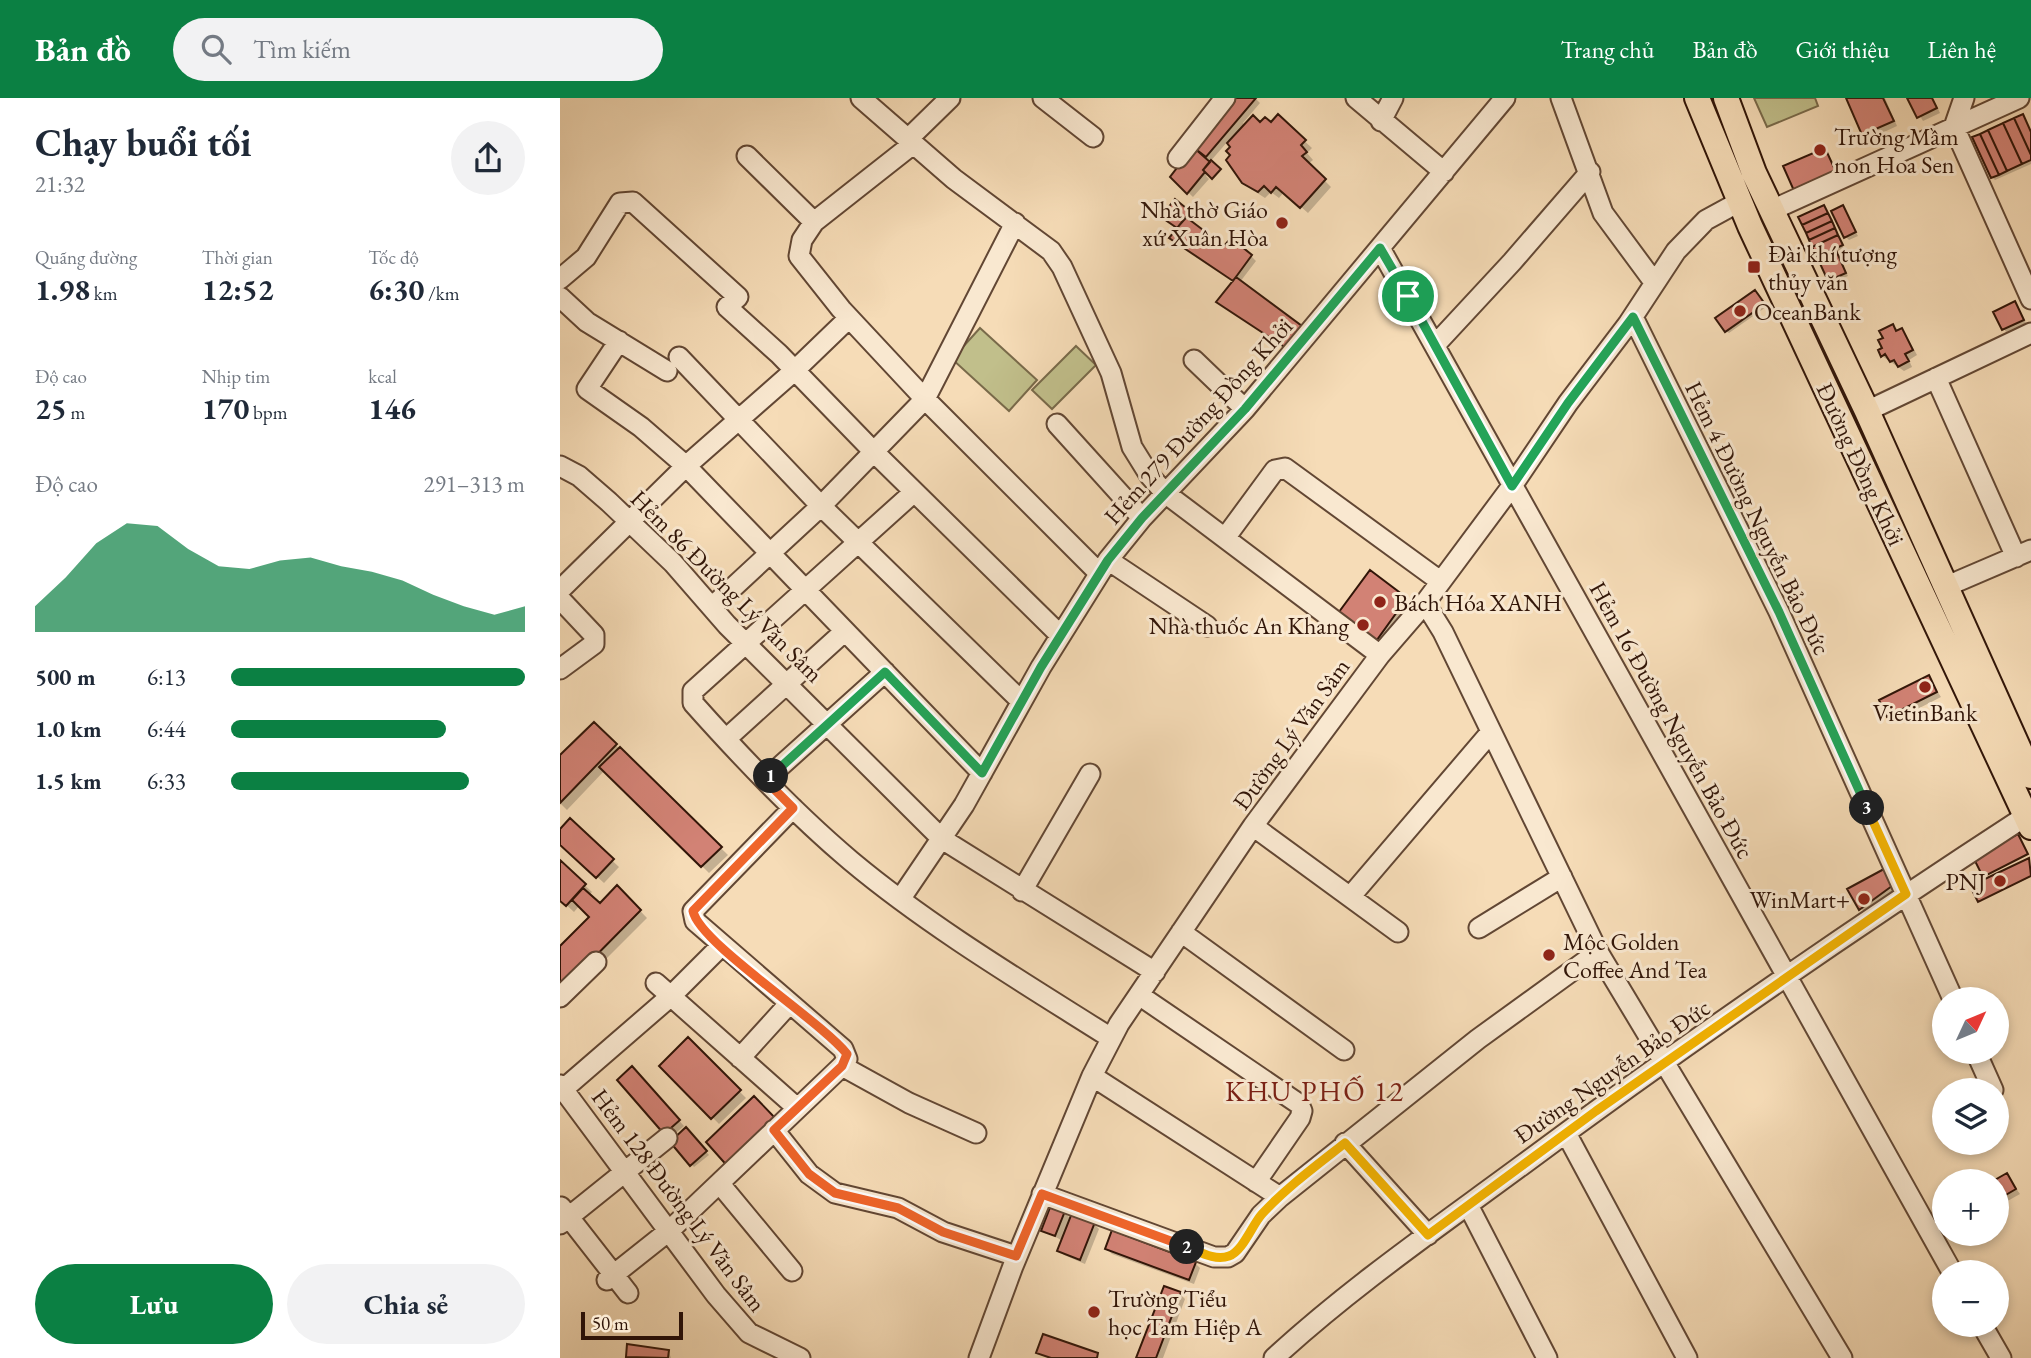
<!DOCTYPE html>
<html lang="vi">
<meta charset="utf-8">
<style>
body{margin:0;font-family:"EB Garamond",serif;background:#f2f2f3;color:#1f2937;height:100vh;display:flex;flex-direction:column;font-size:26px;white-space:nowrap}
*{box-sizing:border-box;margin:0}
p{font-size:23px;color:#747a83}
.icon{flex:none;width:38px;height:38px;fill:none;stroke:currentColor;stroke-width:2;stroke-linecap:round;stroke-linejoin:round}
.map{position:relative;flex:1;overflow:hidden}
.drawer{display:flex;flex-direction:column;background:#fff;width:560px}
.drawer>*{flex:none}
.needle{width:46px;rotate:46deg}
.controls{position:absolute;left:1372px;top:889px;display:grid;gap:14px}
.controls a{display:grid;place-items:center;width:77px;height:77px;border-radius:50%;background:#fff;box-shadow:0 4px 10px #0003;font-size:35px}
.scale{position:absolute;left:21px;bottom:18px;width:102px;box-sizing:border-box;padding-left:7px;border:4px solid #311508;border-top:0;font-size:19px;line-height:24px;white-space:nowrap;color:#311508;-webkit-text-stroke:5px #f9e8d0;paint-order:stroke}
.pin{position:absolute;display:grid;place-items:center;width:60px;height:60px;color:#fff;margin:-30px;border:4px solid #fff;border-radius:50%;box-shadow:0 2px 7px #0007}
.km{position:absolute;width:35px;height:35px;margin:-18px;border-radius:50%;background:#222;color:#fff;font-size:19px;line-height:35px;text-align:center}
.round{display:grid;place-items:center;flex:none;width:74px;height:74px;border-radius:37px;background:#f2f2f3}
.summary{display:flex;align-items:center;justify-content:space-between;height:119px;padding:0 35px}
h1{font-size:38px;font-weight:700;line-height:52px}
.stats{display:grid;grid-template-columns:repeat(3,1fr);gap:10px;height:119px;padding:7px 35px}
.stats div{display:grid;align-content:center}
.stats b{font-size:30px;font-weight:700}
.stats small{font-size:19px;font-weight:400}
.stats p{font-size:19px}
.chart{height:196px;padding:14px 35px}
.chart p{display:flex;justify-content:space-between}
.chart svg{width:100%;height:126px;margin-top:7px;fill:#0b8043;opacity:.7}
.primary-button{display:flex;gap:14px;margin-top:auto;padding:14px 35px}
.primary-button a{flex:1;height:80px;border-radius:42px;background:#0b8043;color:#fff;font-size:28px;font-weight:700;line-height:80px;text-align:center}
.primary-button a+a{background:#f2f2f3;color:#1f2937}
ul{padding:0 35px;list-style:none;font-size:23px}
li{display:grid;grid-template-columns:112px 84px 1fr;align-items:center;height:52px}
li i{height:18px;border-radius:9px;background:#0b8043}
header{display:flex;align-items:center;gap:42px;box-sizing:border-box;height:98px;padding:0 35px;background:#0b8043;color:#fff}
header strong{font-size:33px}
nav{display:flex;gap:38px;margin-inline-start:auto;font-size:24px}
.search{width:490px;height:63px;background:#f2f2f3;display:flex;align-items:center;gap:18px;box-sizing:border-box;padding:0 24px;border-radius:38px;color:#747a83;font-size:26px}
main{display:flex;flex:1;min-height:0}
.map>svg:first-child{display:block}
.green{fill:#c1bf8b;stroke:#796a4a;stroke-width:2}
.shadow{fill:#0003}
.building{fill:#d28275;stroke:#311508;stroke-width:2}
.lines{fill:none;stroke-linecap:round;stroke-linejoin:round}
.minor-casing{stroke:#624734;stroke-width:23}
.major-casing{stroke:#311508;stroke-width:28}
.minor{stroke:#f9e8d0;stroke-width:19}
.major{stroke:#f6dcb7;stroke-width:24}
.split-1-casing{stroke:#fff;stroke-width:14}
.split-2-casing{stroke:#fff;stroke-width:14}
.split-3-casing{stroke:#fff;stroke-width:14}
.split-4-casing{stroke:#fff;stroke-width:14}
.split-1{stroke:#22a559;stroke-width:9}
.split-2{stroke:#f0652b;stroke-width:9}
.split-3{stroke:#f5b400;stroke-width:9}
.split-4{stroke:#22a559;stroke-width:9}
.poi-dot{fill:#8f2418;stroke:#f9e8d0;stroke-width:2.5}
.labels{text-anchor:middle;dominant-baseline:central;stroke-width:6;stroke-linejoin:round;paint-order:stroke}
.poi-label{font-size:24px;fill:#311508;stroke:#f9e8d0;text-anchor:start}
.street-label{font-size:24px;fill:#311508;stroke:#f9e8d0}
.quarter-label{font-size:28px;letter-spacing:2px;fill:#7a1f14;stroke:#f9e8d0}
</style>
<header>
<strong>Bản đồ</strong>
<div class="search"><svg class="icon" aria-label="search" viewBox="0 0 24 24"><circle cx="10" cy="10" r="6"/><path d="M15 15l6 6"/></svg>Tìm kiếm</div>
<nav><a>Trang chủ</a><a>Bản đồ</a><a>Giới thiệu</a><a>Liên hệ</a></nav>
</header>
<main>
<section class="drawer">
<div class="summary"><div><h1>Chạy buổi tối</h1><p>21:32</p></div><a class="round"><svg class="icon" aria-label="share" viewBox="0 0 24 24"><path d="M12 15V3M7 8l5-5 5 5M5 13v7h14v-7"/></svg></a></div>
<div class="stats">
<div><p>Quãng đường</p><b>1.98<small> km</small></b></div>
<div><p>Thời gian</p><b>12:52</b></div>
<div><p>Tốc độ</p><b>6:30<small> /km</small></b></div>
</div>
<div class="stats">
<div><p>Độ cao</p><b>25<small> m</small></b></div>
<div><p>Nhịp tim</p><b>170<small> bpm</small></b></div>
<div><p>kcal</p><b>146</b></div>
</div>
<div class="chart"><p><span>Độ cao</span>291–313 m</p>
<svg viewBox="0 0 160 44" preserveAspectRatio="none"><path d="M0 44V35L10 25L20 13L30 6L40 7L50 15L60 21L70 22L80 19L90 18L100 21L110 23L120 26L130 31L140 35L150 38L160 35V44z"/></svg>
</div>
<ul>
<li><b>500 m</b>6:13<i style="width:100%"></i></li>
<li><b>1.0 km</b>6:44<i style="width:73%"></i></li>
<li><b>1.5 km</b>6:33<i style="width:81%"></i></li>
</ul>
<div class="primary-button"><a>Lưu</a><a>Chia sẻ</a></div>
</section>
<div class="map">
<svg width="1471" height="1260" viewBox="0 0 1471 1260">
<rect width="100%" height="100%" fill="#f6dcb7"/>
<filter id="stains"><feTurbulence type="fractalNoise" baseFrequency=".00286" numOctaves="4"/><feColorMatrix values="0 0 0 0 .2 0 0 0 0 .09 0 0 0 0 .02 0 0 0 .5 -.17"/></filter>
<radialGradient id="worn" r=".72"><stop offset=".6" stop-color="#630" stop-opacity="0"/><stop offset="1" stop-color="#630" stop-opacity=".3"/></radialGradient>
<path class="green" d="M1194,0h61l3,8 -51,21z
M420,230l57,52 -28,31 -57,-52z
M516,248l20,19 -44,44 -20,-19z"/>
<path class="shadow" d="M673,0h22l5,5 -17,20 2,3 26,-2 7,-7 34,31 -5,5 6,7 -5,4 23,23 -23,26 -24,-21 -5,6 -8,-6 -6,6 -14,-9 -19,-20 1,-22 -5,-6 -19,22 11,8 -6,7 -5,-5 -3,3 3,3 -16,18 -21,-20z
M1288,0h37l12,28 -28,13z
M1349,0h24l7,15 -17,8z
M1463,18l8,15v33l-36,16 -3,-3z
M1265,52l15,29 -44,13z
M1263,109l21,41 -8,4 12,24 -15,7 -3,-3z
M1283,110l15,28 -9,4 -3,-3z
M630,115l2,3 -4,5 36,28 27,7 5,5 -16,21 56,73 -77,-53 15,-20 -68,-62z
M1198,197l8,12 -37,26 -3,-2z
M1455,206l11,19 -20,9 -11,-19z
M1333,228l13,9 11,20 -8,5 3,7 -8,4 -22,-15 3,-18z
M846,501l7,7 -32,43 -36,-26z
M1368,579l13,20 -47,24 -5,-5z
M34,626l134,131 -19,18 -104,-103 -38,40 -7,-7v-45z
M10,723l49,46 -15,16 -44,-40v-11z
M1459,739l9,18 -43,21h-1z
M1469,763l2,16 -52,24z
M0,764l32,30 -3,3 11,10 17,-18 30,31 -82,82 -5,-51 31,-32 -12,-11 -5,6 -14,-13z
M1324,773l12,21 -31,22 -15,-25z
M128,942l58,58 -27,26 -57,-58z
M72,971l52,57 -14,12z
M1384,1006v18l-7,-14z
M126,1031l23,26 -15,12 -21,-25z
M1420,1077l4,6h-15z
M1447,1078l13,18 -23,13v-26z
M504,1114l7,7 23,5 5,5 -14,35 -21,-9 -5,-5 4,-9 -20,-11z
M547,1151l88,14 5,5 -6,16 -82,-30z
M620,1196l5,5 -22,59h-25z
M109,1254l2,6 -43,-2z"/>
<path class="building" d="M670,0h26l-50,59 -13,-10z
M1286,0h37l11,23 -32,14z
M1347,0h25l5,10 -20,10z
M718,16l28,26 -5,5 6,7 -5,4 24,23 -26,29 -24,-21 -5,6 -7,-7 -6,6 -16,-9 -16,-23 4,-5 -4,-4 4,-4 -3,-4 26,-28 7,7 5,-5 6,5z
M1463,16l8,18v23l-17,-37z
M1454,20l17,37v5l-9,4 -19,-41z
M1443,25l19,41 -15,7 -19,-41z
M1428,32l19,41 -8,4 -19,-41z
M1420,36l19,41 -8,3 -19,-41z
M633,49l17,15 -7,8 2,2 -18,22 -17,-17z
M1265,50l12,26 -42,19 -12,-27z
M651,62l10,9 -9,10 -9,-9z
M615,101l16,13 -14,16 -16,-11z
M1264,107l4,8 -26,12 -4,-8z
M1283,107l13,27 -12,6 -13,-27z
M1268,115l4,8 -26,12 -4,-8z
M626,119l38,29 7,-8 21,17 -19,26 -64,-43z
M1272,123l3,7 -26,12 -3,-7z
M1275,130l3,7 -26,12 -3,-7z
M1278,137l5,10 -26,12 -5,-10z
M1275,150l11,25 -18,8 -11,-24z
M676,179l70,52 -17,21 -73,-48z
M1195,192l10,14 -40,28 -10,-14z
M1455,203l9,19 -22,10 -9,-18z
M1333,226l3,7 6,-3 11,22 -8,4 4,7 -11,6 -4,-7 -4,2 -5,-8 -4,3 -3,-7 4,-2 -4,-8 5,-2 -4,-7z
M810,472l37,28 -33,46 -38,-28z
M1369,577l8,17 -50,25 -8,-17z
M34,624l23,22 -57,59v-48z
M60,649l102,100 -21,20 -102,-100z
M10,720l44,41 -18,19 -36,-33v-16z
M1458,736l10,20 -45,23 -10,-20z
M1469,760l2,18 -53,26 -8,-16z
M0,762l26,24 -20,22 -6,-5z
M1324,771l8,17 -33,24 -12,-21z
M57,787l24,25 -81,82v-46l29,-29 -17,-17 11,-12 17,15z
M128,939l53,53 -30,29 -52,-53z
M72,968l48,54 -16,14 -47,-54z
M194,998l24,25 -48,48 -24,-27z
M126,1029l21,24 -17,15 -20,-24z
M1447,1075l9,16 -19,11v-19h-4z
M491,1107l14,6 -10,25 -14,-5z
M512,1115l23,9 -15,38 -23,-9z
M552,1132l84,32 -7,18 -84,-31z
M604,1188l17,6 -25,66h-20z
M483,1236l55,19 -1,5h-46l-15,-5z
M67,1246l42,6 -1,8 -42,-1z"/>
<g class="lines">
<defs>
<path id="minor" d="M301,0l93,81 97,72 11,16 49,106 21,74 18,29 15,17 215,162
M483,0l50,39
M796,0l88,74
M1001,0l42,115 51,69
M1404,0l-10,29 77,172
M821,23l12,-23
M348,41l42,-41
M353,46l-99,78 -12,18 -3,16 42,53 84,90 174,174
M187,58l67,66
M618,60l47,-60
M1212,112l247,-112
M820,150l572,1024
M0,181l26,-22 34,-54 13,-1 105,95 -11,10 52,47 95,98 186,183
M0,199l27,25 80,49
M1073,219l146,295 174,387
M59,243l-32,48 54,38 45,39 296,307
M875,247l77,-83 78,-90
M119,259l142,149 200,195
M634,262l51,49
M1376,280l80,179
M1307,313l164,-78
M497,326l85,94
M0,368l19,10 30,26 64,61 54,62 215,214 213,133
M354,394l-221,199v12c49,55 101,110 158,158 79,66 173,122 260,177
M665,440l50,-68 10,-2 155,113
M548,462l99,66
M1387,488l84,-36
M0,492l126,-124 108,-95 55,-53
M0,501l34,36v9l-34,25
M865,505l18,29 155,320 244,406
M152,509l109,-101 104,-107 90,-176
M166,641l119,-108
M205,682l120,-108
M233,710l-100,103 2,10 148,128 4,10 -5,7 67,37 67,30
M693,728l145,106
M462,793l68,-117
M790,799l141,-165
M341,800l63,-93 77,-138 67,-107 34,-42 103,-109 260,-311
M919,830l83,-51
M621,834l163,118
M96,885l140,124
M579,897l160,109 3,7 -2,7 -44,64
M0,899l36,-35
M1416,954l17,38
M180,960l49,-54
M532,978l188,121 198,-158 120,-87
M0,987l156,210 33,38 51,25
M0,994l111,-96 50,-50
M214,1032l35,44 26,19 63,15 45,24 73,24
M1006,1035l121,225
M785,1045l83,92
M160,1086l72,87
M482,1096l172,63h14l7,-4 26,-38 19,-18
M908,1107l79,153
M1,1109l67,86
M0,1126l107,-86
M47,1182l63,-50 172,-164
M1422,1227l19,33
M419,1260l34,-92 79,-190 27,-52 134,-198 127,-171 45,-52 87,-117 56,-83 60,-79 48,-73 30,-31 33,-18
M714,1260c76,-70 163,-130 247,-192 164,-122 333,-238 505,-350"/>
<path id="major" d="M1137,0l53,128 281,601
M1166,0l28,75 113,238 164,365"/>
</defs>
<use href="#minor" class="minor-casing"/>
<use href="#major" class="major-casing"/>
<use href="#minor" class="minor"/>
<use href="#major" class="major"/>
</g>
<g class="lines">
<defs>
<path id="split-1" d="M211,678l114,-104 97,101 59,-106 67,-107 34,-42 103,-109 135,-161 28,48"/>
<path id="split-2" d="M211,678l-6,4 28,28 -100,103c6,32 127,109 154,143l-5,12 -68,64 35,44 26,19 63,15 45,24 73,24 26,-62 145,53"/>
<path id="split-3" d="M627,1149c13,5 28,14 42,9 14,-5 23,-31 33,-42 25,-27 55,-49 83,-71l83,92 168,-124 310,-217 -39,-86"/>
<path id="split-4" d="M848,198l104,190 56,-83 65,-86 146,295 88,196"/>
</defs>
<use href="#split-1" class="split-1-casing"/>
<use href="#split-2" class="split-2-casing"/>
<use href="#split-3" class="split-3-casing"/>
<use href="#split-4" class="split-4-casing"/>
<use href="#split-1" class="split-1"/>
<use href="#split-2" class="split-2"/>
<use href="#split-3" class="split-3"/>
<use href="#split-4" class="split-4"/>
</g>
<g class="poi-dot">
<circle cx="1260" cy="52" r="7"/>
<circle cx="722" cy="125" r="7"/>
<rect x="1187" y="162" width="14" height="14" rx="3.5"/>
<circle cx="1180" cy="213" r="7"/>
<circle cx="820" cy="504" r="7"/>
<circle cx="803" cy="527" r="7"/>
<circle cx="1365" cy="589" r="7"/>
<circle cx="1440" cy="783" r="7"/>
<circle cx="1304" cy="801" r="7"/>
<circle cx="989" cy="857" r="7"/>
<circle cx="534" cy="1214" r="7"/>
</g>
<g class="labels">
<g class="poi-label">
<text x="1274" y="38">Trường Mầm<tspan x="1274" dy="28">non Hoa Sen</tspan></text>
<text x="708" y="111" text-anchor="end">Nhà thờ Giáo<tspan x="708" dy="28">xứ Xuân Hòa</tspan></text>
<text x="1208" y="155">Đài khí tượng<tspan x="1208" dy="28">thủy văn</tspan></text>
<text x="1194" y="213">OceanBank</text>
<text x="834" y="504">Bách Hóa XANH</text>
<text x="789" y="527" text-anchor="end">Nhà thuốc An Khang</text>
<text x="1365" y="614" text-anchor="middle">VietinBank</text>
<text x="1426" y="783" text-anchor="end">PNJ</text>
<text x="1290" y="801" text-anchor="end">WinMart+</text>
<text x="1003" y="843">Mộc Golden<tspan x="1003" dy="28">Coffee And Tea</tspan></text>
<text x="548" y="1200">Trường Tiểu<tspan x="548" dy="28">học Tam Hiệp A</tspan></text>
</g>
<g class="street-label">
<text transform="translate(638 323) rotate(-48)">Hẻm 279 Đường Đồng Khởi</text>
<text transform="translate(1301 366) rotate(65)">Đường Đồng Khởi</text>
<text transform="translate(1198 420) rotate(64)">Hẻm 4 Đường Nguyễn Bảo Đức</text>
<text transform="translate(167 488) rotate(45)">Hẻm 86 Đường Lý Văn Sâm</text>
<text transform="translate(1112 622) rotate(61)">Hẻm 16 Đường Nguyễn Bảo Đức</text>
<text transform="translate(731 636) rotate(-54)">Đường Lý Văn Sâm</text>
<text transform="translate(1052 973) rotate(-35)">Đường Nguyễn Bảo Đức</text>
<text transform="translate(119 1102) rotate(53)">Hẻm 128 Đường Lý Văn Sâm</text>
</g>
<g class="quarter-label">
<text x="755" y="993">KHU PHỐ 12</text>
</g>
</g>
<rect width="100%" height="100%" filter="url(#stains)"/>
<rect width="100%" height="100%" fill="url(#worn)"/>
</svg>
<div class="controls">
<a><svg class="needle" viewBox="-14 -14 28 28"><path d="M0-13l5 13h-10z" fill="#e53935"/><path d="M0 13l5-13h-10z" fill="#747a83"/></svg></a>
<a><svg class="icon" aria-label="layers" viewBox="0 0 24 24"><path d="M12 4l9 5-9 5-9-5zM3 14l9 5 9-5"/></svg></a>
<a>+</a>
<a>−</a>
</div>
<div class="scale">50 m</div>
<div class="pin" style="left:848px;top:198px;background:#1e9e55"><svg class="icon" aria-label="arrive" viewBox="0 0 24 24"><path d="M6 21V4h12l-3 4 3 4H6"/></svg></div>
<b class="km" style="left:211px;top:678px">1</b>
<b class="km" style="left:627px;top:1149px">2</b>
<b class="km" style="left:1307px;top:710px">3</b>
</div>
</main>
